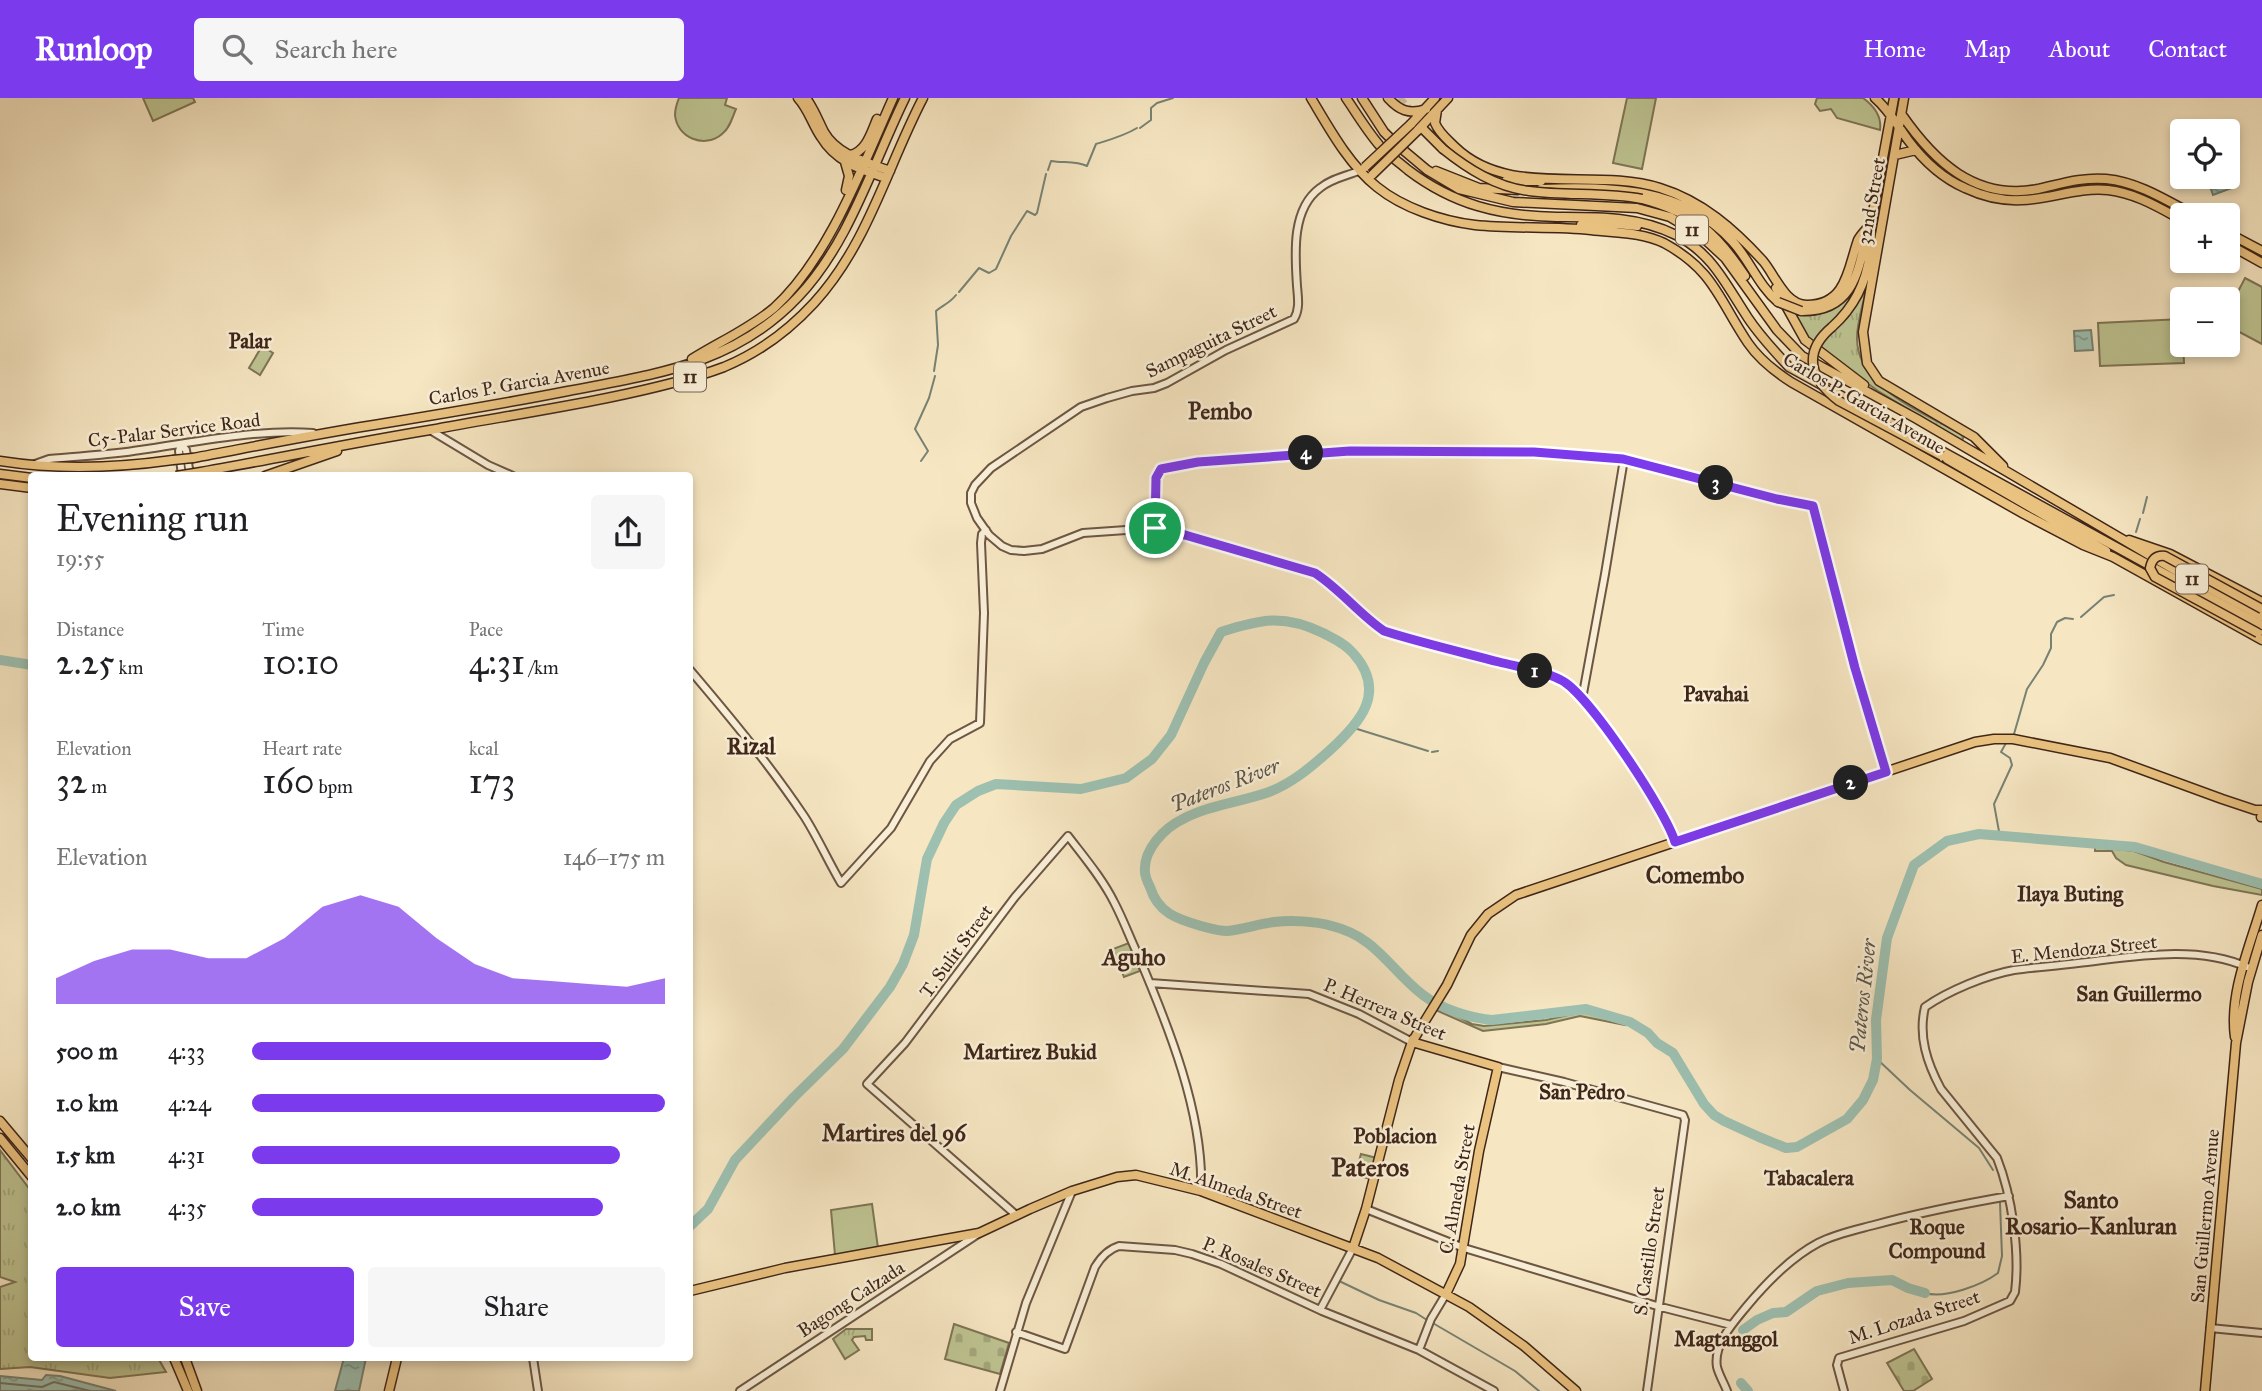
<!DOCTYPE html>
<meta charset="utf-8">
<style>
body{margin:0;font-family:"IM FELL Great Primer",serif;background:#f6f6f6;color:#202124;height:100vh;display:flex;flex-direction:column;font-size:26px;white-space:nowrap}
*{box-sizing:border-box;margin:0}
p{font-size:23px;color:#757577}
.icon{flex:none;width:38px;height:38px;fill:none;stroke:currentColor;stroke-width:2;stroke-linecap:round;stroke-linejoin:round}
.map{position:relative;flex:1;overflow:hidden}
.side{position:absolute;left:28px;top:374px;width:665px;height:889px;display:flex;flex-direction:column;background:#fff;border-radius:7px;box-shadow:0 4px 10px #0003}
.side>*{flex:none}
.buttons{position:absolute;left:2170px;top:21px;display:grid;gap:14px}
.buttons a{display:grid;place-items:center;width:70px;height:70px;border-radius:7px;background:#fff;box-shadow:0 4px 10px #0003;font-size:35px}
.pin{position:absolute;display:grid;place-items:center;width:60px;height:60px;color:#fff;margin:-30px;border:4px solid #fff;border-radius:50%;box-shadow:0 2px 7px #0007}
.km{position:absolute;width:35px;height:35px;margin:-18px;border-radius:50%;background:#222;color:#fff;font-size:19px;line-height:35px;text-align:center}
.round{display:grid;place-items:center;flex:none;width:74px;height:74px;border-radius:7px;background:#f6f6f6}
.head{display:flex;align-items:center;justify-content:space-between;height:119px;padding:0 28px}
h1{font-size:38px;font-weight:600;line-height:52px}
.figures{display:grid;grid-template-columns:repeat(3,1fr);gap:10px;height:119px;padding:7px 28px}
.figures div{display:grid;align-content:center}
.figures b{font-size:35px;font-weight:600}
.figures small{font-size:19px;font-weight:400}
.figures p{font-size:19px}
.chart{height:196px;padding:14px 28px}
.chart p{display:flex;justify-content:space-between}
.chart svg{width:100%;height:126px;margin-top:7px;fill:#7c3aed;opacity:.7}
.action{display:flex;gap:14px;margin-top:auto;padding:14px 28px}
.action a{flex:1;height:80px;border-radius:7px;background:#7c3aed;color:#fff;font-size:28px;font-weight:600;line-height:80px;text-align:center}
.action a+a{background:#f6f6f6;color:#202124}
ul{padding:0 28px;list-style:none;font-size:23px}
li{display:grid;grid-template-columns:112px 84px 1fr;align-items:center;height:52px}
li i{height:18px;border-radius:9px;background:#7c3aed}
header{display:flex;align-items:center;gap:42px;box-sizing:border-box;height:98px;padding:0 35px;background:#7c3aed;color:#fff}
header strong{font-size:33px}
nav{display:flex;gap:38px;margin-inline-start:auto;font-size:24px}
.search{width:490px;height:63px;background:#f6f6f6;display:flex;align-items:center;gap:18px;box-sizing:border-box;padding:0 24px;border-radius:7px;color:#757577;font-size:26px}
.map>svg:first-child{display:block}
.grass{fill:url(#grass-tufts);stroke:#7e7556;stroke-width:2}
.cemetery{fill:url(#cemetery-stones);stroke:#7e7556;stroke-width:2}
.park{fill:#bec492;stroke:#7e7556;stroke-width:2}
.water{fill:url(#water-ripples);stroke:#778274;stroke-width:2}
.lines{fill:none;stroke-linecap:round;stroke-linejoin:round}
.shore{stroke:#6e7365;stroke-width:2}
.stream{stroke:#778274;stroke-width:2}
.river{stroke:#9dc0b1;stroke-width:10}
.major-tunnel{stroke:#d1c0a0;stroke-width:8;stroke-dasharray:8 4;stroke-linecap:butt}
.minor-casing{stroke:#6d5643;stroke-width:10}
.major-casing{stroke:#3f2619;stroke-width:11}
.minor{stroke:#f9efd7;stroke-width:6}
.major{stroke:#ebc381;stroke-width:8}
.major-bridge-casing{stroke:#3f2619;stroke-width:11;stroke-linecap:butt}
.major-bridge{stroke:#ebc381;stroke-width:8}
.route-casing{stroke:#fff;stroke-width:14}
.route{stroke:#7c3aed;stroke-width:9}
.labels{text-anchor:middle;dominant-baseline:central;stroke-width:5;stroke-linejoin:round;paint-order:stroke}
.shield{fill:#f9efd7;stroke:#776252;stroke-width:2}
.shield-label{font-size:18px;font-weight:bold;fill:#3f2619}
.street-label{font-size:19px;fill:#3f2619;stroke:#f9efd7}
.neighbourhood-label{font-size:21px;font-weight:bold;fill:#3f2619;stroke:#f9efd7}
.water-label{font-size:21px;font-style:italic;fill:#5b5447;stroke:#f9efd7}
.quarter-label{font-size:23px;font-weight:bold;fill:#3f2619;stroke:#f9efd7}
.district-label{font-size:26px;font-weight:bold;fill:#3f2619;stroke:#f9efd7}
</style>
<header>
<strong>Runloop</strong>
<div class="search"><svg class="icon" aria-label="search" viewBox="0 0 24 24"><circle cx="10" cy="10" r="6"/><path d="M15 15l6 6"/></svg>Search here</div>
<nav><a>Home</a><a>Map</a><a>About</a><a>Contact</a></nav>
</header>
<div class="map">
<svg width="2262" height="1293" viewBox="0 0 2262 1293">
<defs>
<pattern id="grass-tufts" width="24" height="20" patternUnits="userSpaceOnUse" patternTransform="scale(1.75)"><rect width="24" height="20" fill="#bec492"/><path d="M3 7l-1-3M5 7V3M7 7l1-3M15 17l-1-3M17 17v-4M19 17l1-3" fill="none" stroke="#a4a87d"/></pattern>
<pattern id="cemetery-stones" width="16" height="16" patternUnits="userSpaceOnUse" patternTransform="scale(1.75)"><rect width="16" height="16" fill="#bec492"/><path d="M2 7V4a2 2 0 0 1 4 0v3zM10 15v-3a2 2 0 0 1 4 0v3z" fill="#a4a87d"/></pattern>
<pattern id="water-ripples" width="26" height="14" patternUnits="userSpaceOnUse" patternTransform="scale(1.75)"><rect width="26" height="14" fill="#9dc0b1"/><path d="M2 4q2-2 4 0t4 0M15 11q2-2 4 0t4 0" fill="none" stroke="#819c8f"/></pattern>
</defs>
<rect width="100%" height="100%" fill="#f6e6c2"/>
<filter id="stains"><feTurbulence type="fractalNoise" baseFrequency=".00286" numOctaves="4"/><feColorMatrix values="0 0 0 0 .2 0 0 0 0 .09 0 0 0 0 .02 0 0 0 .5 -.17"/></filter>
<radialGradient id="worn" r=".72"><stop offset=".6" stop-color="#630" stop-opacity="0"/><stop offset="1" stop-color="#630" stop-opacity=".3"/></radialGradient>
<path class="grass" d="M1861,174l2,1 -4,11 -29,49 18,-16 18,-27c-3,15 -9,32 -9,48 0,52 70,75 107,98l-2,5 -84,-50 -73,-53 -25,-51 19,20 3,8c33,2 46,-16 59,-43z
M0,1052l31,41 1,167h126l8,14 -56,6 -80,-11 -30,2v-82l15,-5 -15,-5z
M846,1231h26v11h-6l-1,-4 -11,1 -2,3 7,10 -14,9 -12,-20z"/>
<path class="cemetery" d="M954,1226l55,19 -9,31 -55,-15z
M1914,1251l18,30 -19,12h-9l-17,-28z"/>
<path class="park" d="M143,0h50l2,4 -42,19z
M679,0h48l-2,7 11,4c-4,9 -6,19 -14,25 -17,15 -45,4 -47,-19 0,-6 2,-12 4,-17z
M1627,0h29l-14,71 -29,-6z
M1817,0h46c11,8 19,18 17,32l-43,-12 -6,-9 -11,2 -5,-7z
M2245,180l17,9v57l-34,-18v-15z
M2182,221l2,44 -84,3 -2,-43z
M262,248l11,7 -13,22 -11,-7z
M2095,749l39,4 30,11 98,27v6l-49,-9 -87,-21 -10,-7 -4,-7h-17z
M1129,845l11,28 -16,6 -11,-28z
M1440,909l32,17 12,2 62,-6 36,-8 43,10v3l-45,-9 -34,8 -63,7 -45,-20z
M1361,1056l16,4 -6,21 -16,-4z
M872,1106l6,44 -43,7 -4,-45z"/>
<path class="water" d="M2228,78l4,12 -19,7 -6,-17z
M2091,232l2,20 -18,1 -1,-20z
M344,1260h22l-7,33h-24z
M46,1277l14,1 56,15h-116v-15l42,4z"/>
<g class="lines">
<path class="shore" d="M0,1285l42,4 12,-5 36,9"/>
<path class="stream" d="M1140,30l11,-8v-12l6,-5 16,-5
M1048,72l3,-9c13,2 25,0 36,5l9,-22c13,-4 28,-8 41,-16
M959,194l20,-24 10,5 7,-4 15,-33 16,-25 8,4 2,-2 9,-39
M934,273l4,-26 -2,-34c7,-6 14,-8 20,-16
M921,363l7,-10 -13,-22 14,-31 6,-22
M2143,415l4,-16
M2136,434l4,-13
M2081,519l23,-20 10,-2
M1354,630l74,23
M2014,636l13,-45 16,-24 8,-17v-14l6,-12 8,-4 8,1
M1432,654l6,-1
M2000,739l-6,-33 18,-39 -2,-7 -9,-6 5,-9
M1877,961l33,31 69,58 14,22
M1337,1182l42,20 37,13 11,7
M1925,1195c20,6 57,-8 73,-20l4,-17 -2,-53
M1431,1224l84,49 24,20"/>
<path class="river" d="M0,562l32,5
M690,1128l18,-17 27,-49 59,-63 49,-48 47,-62 13,-23 11,-29 13,-76 17,-36 12,-18 22,-14 18,-7 85,5 45,-11 26,-19 19,-24 33,-72 17,-31c40,-13 63,-18 102,1 11,6 21,10 30,20 35,39 7,70 -24,98 -19,17 -37,32 -60,41 -28,10 -60,13 -86,27 -19,9 -40,31 -38,53 0,5 3,11 5,15 8,26 27,32 51,39 8,2 17,5 26,5 15,-1 31,-7 47,-9 17,-2 40,-1 58,4 45,11 58,44 91,69 18,14 47,23 69,25l94,-11 44,13 18,11 9,10 16,10 31,51 10,11 10,6 35,16 27,11 11,-1 50,-28 16,-19 10,-20 4,-21 -1,-39 11,-82 27,-73 33,-24 32,-7 156,13 127,37
M1743,1232l14,-10 16,-7 13,-1 31,-21 31,-8 44,-3 16,8 17,5
M1741,1285l7,8"/>
<path class="major-tunnel" d="M1399,0l28,31"/>
<defs>
<path id="minor" d="M1361,72c-14,6 -29,8 -41,18 -29,21 -25,67 -23,98 1,12 3,23 -3,33l-68,31 -59,33 -13,5 -22,3 -25,7 -26,9 -90,61 -16,17 -4,8v10l6,15 12,17 13,11 9,4 13,1 18,-2 41,-16 72,-5 30,7 130,38c26,17 44,41 69,58 38,12 77,21 115,31 20,5 43,8 62,18 26,13 106,132 114,162
M430,332l58,35 25,11
M181,346l5,6 4,25
M181,346l-2,7 3,25
M35,366l14,-5c30,-3 61,-4 91,-9 57,-8 116,-21 173,-17
M1155,430l1,-50 6,-9 36,-7 120,-10h216l90,7 153,40 36,7 42,162 31,104
M690,572c40,47 79,94 114,146 13,20 24,45 37,67l50,-55 39,-67 20,-22 30,-16 4,-110 -3,-70 1,-9 4,-4
M1582,601l23,-125 19,-115
M1150,885l159,11 50,20 53,28
M1498,969l66,15 119,33 2,5 -38,271
M1366,1111l98,39 193,58 74,19
M1016,1117l-149,-131 38,-41 110,-146 53,-61c16,21 34,42 46,66 9,17 16,36 24,53 30,70 66,159 63,236
M1320,1212l33,-62
M2210,1230l52,5
M1016,1234l49,17 30,-82c6,-10 14,-18 24,-21l56,4 17,4 29,10 101,47 97,39 75,41
M1419,1252l12,-31 15,-25
M533,1260l5,33
M740,1293l238,-157
M1000,1293l26,-88 46,-112
M1727,1293c-3,-8 -8,-16 -10,-24 -4,-23 17,-45 30,-61 20,-24 43,-48 71,-63 17,-9 37,-13 56,-18 44,-12 89,-21 135,-29
M1844,1293l-7,-26 2,-7 125,-37 46,-20 5,-9c5,-40 -3,-96 -18,-134l-56,-69c-14,-26 -23,-53 -16,-82 23,-16 61,-32 89,-37 21,-3 42,-4 64,-7 53,-6 118,-19 169,4"/>
<path id="major" d="M798,0c11,12 14,26 23,39 15,25 39,32 65,41
M806,0c8,11 12,22 18,34 13,23 42,30 66,39
M1311,0c18,30 38,67 66,89 26,21 65,34 98,38 39,4 78,1 116,5 25,3 50,2 73,13 50,27 55,57 84,100 11,16 26,28 43,39l233,132 59,31 30,12 149,83
M1346,0c11,16 21,33 34,48 8,9 19,16 28,24 46,35 92,46 149,47 41,0 81,-1 119,18 37,19 50,50 72,83 12,18 26,33 41,49l387,213 86,45
M1362,0l22,34 12,12 31,26 32,19 54,13 124,6 33,9 15,9 14,8 26,24 52,72 25,26 115,63 263,154 82,43
M1388,0c11,12 21,17 38,11
M1875,0c14,12 22,27 33,42 15,20 34,38 57,48 17,8 38,13 57,12 29,-1 56,-13 86,-10 27,3 50,17 74,30
M1904,0l-41,234 4,31 12,18 95,56 29,29
M1437,12l-2,13c4,10 12,16 20,24 54,52 139,20 205,41 42,13 74,41 103,73 12,14 22,44 44,44 40,0 41,-37 51,-65 3,-6 9,-11 13,-17l23,-125
M1902,17c32,46 73,86 136,74 23,-5 43,-12 68,-10 32,3 60,21 88,36
M1411,26l24,-26
M1422,28l2,4 19,19
M1417,33l31,-33
M850,57c16,-3 21,-22 27,-36
M1895,57l21,-5
M845,64l4,14 -3,14
M1436,73l43,17 39,2
M1506,83h35
M1541,91c68,-3 143,-2 192,53 17,19 26,44 45,60
M1642,101c52,14 74,33 103,77
M1581,127l36,-1 20,2
M2228,135l34,18
M2228,146l34,19
M1776,190l29,52 59,45
M1801,213c52,1 57,-38 66,-79
M1832,229c28,-25 40,-59 39,-97
M692,261c27,-17 57,-30 82,-51 55,-50 89,-143 119,-210
M193,360c64,-12 128,-25 193,-35 61,-10 121,-20 182,-32 87,-17 166,-26 230,-94 51,-53 75,-134 107,-199
M1947,361l159,92
M0,363c57,9 116,7 173,-1
M195,375c79,-14 156,-30 235,-43 59,-11 118,-20 177,-32 39,-8 80,-17 117,-31 34,-14 66,-38 90,-64 54,-59 73,-136 109,-205
M0,376l32,4
M265,378l72,-25
M0,386l32,4
M2129,442l41,14 92,48
M2261,719h1
M2235,939c-6,-44 15,-91 27,-132
M1412,944l35,-57 24,-50 17,-21 28,-19 459,-153 19,-3h19l97,19 112,41 33,11h7
M1412,944l86,25 -19,84 -19,113 -14,30
M0,1023l32,38
M0,1040l32,39
M1353,1150l13,-39 33,-129 14,-41
M690,1193l95,-23 194,-35 51,-24 42,-18 45,-14 19,-2 65,16 177,67 91,49 55,39 52,45
M174,1260l14,33
M185,1260l12,33
M389,1293l8,-33
M2205,1293l31,-348 12,-61 14,-47"/>
</defs>
<use href="#minor" class="minor-casing"/>
<use href="#major" class="major-casing"/>
<use href="#minor" class="minor"/>
<use href="#major" class="major"/>
<defs>
<path id="major-bridge" d="M1443,51c25,20 53,38 86,42 38,5 76,1 113,8
M1365,69l46,-43
M1372,77l45,-44
M1778,204l23,9
M1832,229c-31,26 -21,53 7,74l103,55
M173,362l20,-2
M176,378l19,-3
M2258,535l-103,-56 -5,-9c2,-9 6,-13 15,-12l97,53"/>
</defs>
<use href="#major-bridge" class="major-bridge-casing"/>
<use href="#major-bridge" class="major-bridge"/>
</g>
<g class="lines">
<defs>
<path id="route" d="M1350,353l184,1 89,7 154,40 36,7 42,162 31,104 -211,70c-9,-31 -87,-149 -114,-162 -19,-10 -42,-13 -62,-18 -38,-10 -77,-19 -115,-31 -25,-17 -43,-41 -69,-58l-130,-38 -30,-7 1,-50 5,-9 37,-7z"/>
</defs>
<use href="#route" class="route-casing"/>
<use href="#route" class="route"/>
</g>
<g class="labels">
<g class="shield">
<rect x="1676" y="117.5" width="32" height="29" rx="5"/>
<rect x="674" y="264.5" width="32" height="29" rx="5"/>
<rect x="2176" y="466.5" width="32" height="29" rx="5"/>
</g>
<g class="shield-label">
<text x="1692" y="132">11</text>
<text x="690" y="279">11</text>
<text x="2192" y="481">11</text>
</g>
<g class="street-label">
<text transform="translate(1871 103) rotate(-80)">32nd Street</text>
<text transform="translate(1211 243) rotate(-26)">Sampaguita Street</text>
<text transform="translate(519 285) rotate(-10)">Carlos P. Garcia Avenue</text>
<text transform="translate(1864 305) rotate(30)">Carlos P. Garcia Avenue</text>
<text transform="translate(174 332) rotate(-7)">C5-Palar Service Road</text>
<text transform="translate(2084 851) rotate(-6)">E. Mendoza Street</text>
<text transform="translate(956 853) rotate(-54)">T. Sulit Street</text>
<text transform="translate(1385 911) rotate(23)">P. Herrera Street</text>
<text transform="translate(1457 1091) rotate(-80)">C. Almeda Street</text>
<text transform="translate(1236 1092) rotate(19)">M. Almeda Street</text>
<text transform="translate(2205 1118) rotate(-85)">San Guillermo Avenue</text>
<text transform="translate(1649 1153) rotate(-82)">S. Castillo Street</text>
<text transform="translate(1262 1169) rotate(23)">P. Rosales Street</text>
<text transform="translate(851 1201) rotate(-33)">Bagong Calzada</text>
<text transform="translate(1914 1219) rotate(-18)">M. Lozada Street</text>
</g>
<g class="neighbourhood-label">
<text x="250" y="243">Palar</text>
<text x="1716" y="596">Pavahai</text>
<text x="2070" y="796">Ilaya Buting</text>
<text x="2139" y="896">San Guillermo</text>
<text x="1030" y="954">Martirez Bukid</text>
<text x="1582" y="994">San Pedro</text>
<text x="1395" y="1038">Poblacion</text>
<text x="1809" y="1080">Tabacalera</text>
<text x="1937" y="1129">Roque<tspan x="1937" dy="24">Compound</tspan></text>
<text x="1726" y="1241">Magtanggol</text>
</g>
<g class="water-label">
<text transform="translate(1225 687) rotate(-21)">Pateros River</text>
<text transform="translate(1863 898) rotate(-84)">Pateros River</text>
</g>
<g class="quarter-label">
<text x="1220" y="313">Pembo</text>
<text x="751" y="648">Rizal</text>
<text x="1695" y="777">Comembo</text>
<text x="1134" y="859">Aguho</text>
<text x="894" y="1035">Martires del 96</text>
<text x="2091" y="1102">Santo<tspan x="2091" dy="26">Rosario–Kanluran</tspan></text>
</g>
<g class="district-label">
<text x="1370" y="1069">Pateros</text>
</g>
</g>
<rect width="100%" height="100%" filter="url(#stains)"/>
<rect width="100%" height="100%" fill="url(#worn)"/>
</svg>
<div class="buttons">
<a><svg class="icon" aria-label="locate" viewBox="0 0 24 24"><circle cx="12" cy="12" r="6"/><path d="M12 2v4M12 18v4M2 12h4M18 12h4"/></svg></a>
<a>+</a>
<a>−</a>
</div>
<div class="pin" style="left:1155px;top:430px;background:#1e9e55"><svg class="icon" aria-label="arrive" viewBox="0 0 24 24"><path d="M6 21V4h12l-3 4 3 4H6"/></svg></div>
<b class="km" style="left:1535px;top:573px">1</b>
<b class="km" style="left:1851px;top:685px">2</b>
<b class="km" style="left:1716px;top:385px">3</b>
<b class="km" style="left:1306px;top:355px">4</b>
<section class="side">
<div class="head"><div><h1>Evening run</h1><p>19:55</p></div><a class="round"><svg class="icon" aria-label="share" viewBox="0 0 24 24"><path d="M12 15V3M7 8l5-5 5 5M5 13v7h14v-7"/></svg></a></div>
<div class="figures">
<div><p>Distance</p><b>2.25<small> km</small></b></div>
<div><p>Time</p><b>10:10</b></div>
<div><p>Pace</p><b>4:31<small> /km</small></b></div>
</div>
<div class="figures">
<div><p>Elevation</p><b>32<small> m</small></b></div>
<div><p>Heart rate</p><b>160<small> bpm</small></b></div>
<div><p>kcal</p><b>173</b></div>
</div>
<div class="chart"><p><span>Elevation</span>146–175 m</p>
<svg viewBox="0 0 160 44" preserveAspectRatio="none"><path d="M0 44V35L10 29L20 25L30 25L40 28L50 28L60 21L70 10L80 6L90 10L100 21L110 30L120 35L130 36L140 37L150 38L160 35V44z"/></svg>
</div>
<ul>
<li><b>500 m</b>4:33<i style="width:87%"></i></li>
<li><b>1.0 km</b>4:24<i style="width:100%"></i></li>
<li><b>1.5 km</b>4:31<i style="width:89%"></i></li>
<li><b>2.0 km</b>4:35<i style="width:85%"></i></li>
</ul>
<div class="action"><a>Save</a><a>Share</a></div>
</section>
</div>
